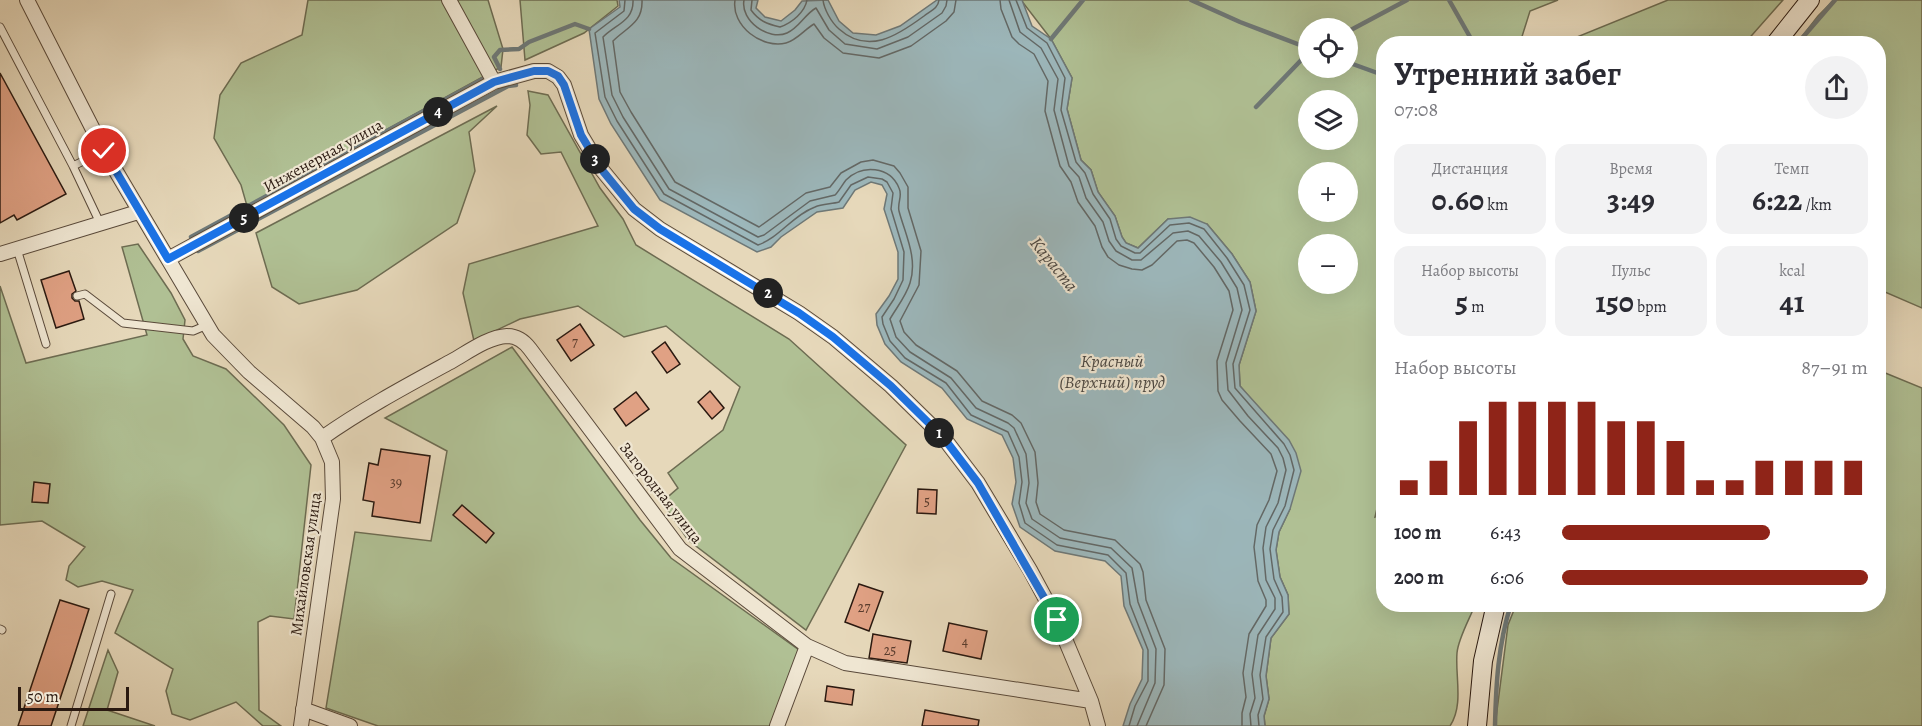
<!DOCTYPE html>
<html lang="ru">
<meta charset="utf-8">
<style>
body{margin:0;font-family:Alegreya,serif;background:#f2f2f3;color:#2b2b33;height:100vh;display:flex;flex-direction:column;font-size:22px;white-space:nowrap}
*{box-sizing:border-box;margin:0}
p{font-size:20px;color:#7c7c81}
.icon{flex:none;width:33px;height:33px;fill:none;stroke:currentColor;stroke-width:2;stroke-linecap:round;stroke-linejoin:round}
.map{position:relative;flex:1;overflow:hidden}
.drawer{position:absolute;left:1376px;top:36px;width:510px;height:576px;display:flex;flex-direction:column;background:#fff;border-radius:24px;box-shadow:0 6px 24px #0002}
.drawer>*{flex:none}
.fabs{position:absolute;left:1298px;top:18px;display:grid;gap:12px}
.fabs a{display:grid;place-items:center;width:60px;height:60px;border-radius:50%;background:#fff;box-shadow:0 6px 24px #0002;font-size:30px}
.scale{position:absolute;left:18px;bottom:15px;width:111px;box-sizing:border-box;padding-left:6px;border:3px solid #2a1910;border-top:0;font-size:16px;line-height:21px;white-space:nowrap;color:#2a1910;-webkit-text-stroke:4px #efe6d2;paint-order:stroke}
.pin{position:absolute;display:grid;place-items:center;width:51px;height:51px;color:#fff;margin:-26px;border:3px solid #fff;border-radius:50%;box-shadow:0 2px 6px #0007}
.km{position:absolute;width:30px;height:30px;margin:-15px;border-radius:50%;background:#222;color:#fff;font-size:16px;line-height:30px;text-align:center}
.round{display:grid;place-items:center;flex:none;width:63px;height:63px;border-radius:32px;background:#f2f2f3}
.overview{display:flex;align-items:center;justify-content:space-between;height:102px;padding:0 18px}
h1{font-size:33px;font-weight:600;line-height:45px}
.figures{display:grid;grid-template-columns:repeat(3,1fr);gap:9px;height:102px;padding:6px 18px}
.figures div{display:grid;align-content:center;border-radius:15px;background:#f2f2f3;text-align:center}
.figures b{font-size:30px;font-weight:600}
.figures small{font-size:16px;font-weight:400}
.figures p{font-size:16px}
.chart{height:168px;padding:12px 18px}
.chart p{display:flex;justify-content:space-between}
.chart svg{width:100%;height:108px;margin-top:6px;stroke:#8f2418;stroke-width:6}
ul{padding:0 18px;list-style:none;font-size:20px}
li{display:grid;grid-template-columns:96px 72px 1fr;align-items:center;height:45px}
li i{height:15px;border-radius:8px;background:#8f2418}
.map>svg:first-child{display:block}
.green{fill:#b0c094;stroke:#6d6c52;stroke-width:1.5;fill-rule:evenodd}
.water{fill:#9cb7bb;stroke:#6e7877;stroke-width:1.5}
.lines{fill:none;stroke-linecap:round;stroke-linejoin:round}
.shore{stroke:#636866;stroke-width:1.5}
.stream{stroke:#6e7877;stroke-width:4.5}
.building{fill:#e0a184;stroke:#2a1910;stroke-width:1.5}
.lane-casing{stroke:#59493a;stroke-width:9}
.street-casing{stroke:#59493a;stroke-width:16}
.secondary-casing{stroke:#2a1910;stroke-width:20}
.lane{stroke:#efe6d2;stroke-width:7}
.street{stroke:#efe6d2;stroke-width:14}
.secondary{stroke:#efe6d2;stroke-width:18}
.route-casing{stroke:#fff;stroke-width:12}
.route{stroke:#1a73e8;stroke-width:8}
.labels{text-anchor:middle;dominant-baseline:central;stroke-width:4.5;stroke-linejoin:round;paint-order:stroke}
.number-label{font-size:14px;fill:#583b2d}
.street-label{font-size:16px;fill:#2a1910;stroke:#efe6d2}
.water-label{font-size:18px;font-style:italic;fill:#4c4843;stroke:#efe6d2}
</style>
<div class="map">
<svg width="1922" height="726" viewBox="0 0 1922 726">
<rect width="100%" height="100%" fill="#e6d8ba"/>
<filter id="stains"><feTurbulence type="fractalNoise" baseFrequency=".00333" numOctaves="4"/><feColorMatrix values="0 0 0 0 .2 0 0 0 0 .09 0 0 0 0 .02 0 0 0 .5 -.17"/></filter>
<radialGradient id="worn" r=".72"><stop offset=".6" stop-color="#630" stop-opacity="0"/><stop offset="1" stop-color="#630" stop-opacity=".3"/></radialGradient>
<path class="green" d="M308,0h180l15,49 -2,18 -254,139 -6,-21 -27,-47 6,-43 21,-32 61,-28z
M520,0h97l1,6 -34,27 -59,27z
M1021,0h537l-28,11 -10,32 -137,1v439l-8,34 8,-3v90l92,1c-5,13 -17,34 -18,48 -2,23 7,52 -7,73h-185l-1,-10 5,-17 -3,-23 5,-38 18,-24 -1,-19 -8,-18 -4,-27 3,-18 11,-23 -32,-102 -18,-21 -1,-21 17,-54 -6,-29 -18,-28 -25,-30 -39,-5 -30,29 -12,-5 -4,-6 -7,-21 -17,-24 -7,-22 -10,-10 -14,-51 5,-31 -21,-39zM1308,28h39v40h-39zM1308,100h39v40h-39zM1308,172h39v40h-39zM1308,244h39v40h-39z
M1668,0h115l-38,43h-174l1,-4z
M1834,0h88v308l-44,-19v-245l-81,-1 21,-27z
M528,91l20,4 52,93 23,31 13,26 153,94 117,106 -100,185 -118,-90 -26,-38 16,-14 -10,-15 55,-43 17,-43 -74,-61 -42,11 -46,-31 -58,13 -46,22 -11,-48 6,-29 129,-38 -37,-74 -20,2 -14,-19 3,-30z
M497,106l-28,26 6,39 -18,52 -100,67 -58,14 -27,-17 -16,-54z
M138,244l33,49 14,27 -2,19 10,17 33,13 58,56 27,40 -17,154 -24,-3 -12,6 1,88 22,16h-18l-27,-24 -46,18 -18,-6 -6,-23 7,-22 -58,-36 18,-43 -31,-9 -24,6 -12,-7 3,-14 16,-19 -43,-26 -42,4v-239l26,77 121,-28 -25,-88z
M512,347l128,173 31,38 128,92 -29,76h-392l-52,-18 29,-176 76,9 16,-90 -62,-33z
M1878,370l44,18v338h-427l13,-101 8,-20 362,-1z
M108,650l10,22 -11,38 48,16h-72z"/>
<path class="water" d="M619,0h139l-2,8 9,9 16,4 14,-11 7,-9 26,-1 11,21 14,12 23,2 24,-9 37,-26h85l10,26 19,13 21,39 -5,31 14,51 10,10 7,22 17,24 7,21 4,6 12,5 30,-29 22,-2 17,7 25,30 18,28 6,29 -17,54 1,21 49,54 7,13 5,18 -11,38 -11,23 -3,18 4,27 8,18 1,19 -18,24 -5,38 3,23 -5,17 1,10h-142l7,-22 12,-25 1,-29 -19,-44 -3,-30 -16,-15 -50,-10 -35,-24 -8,-23 4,-22 -3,-24 -11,-23 -35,-16 -25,-31 -41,-26 -16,-18 -8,-19 -1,-11 13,-18 9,-17v-27l-14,-43 3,-15 -5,-9 -11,-3 -16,8 -12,18 -26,4 -36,25 -10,10 -14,5 -97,-52 -49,-76 -12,-25 -10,-70 31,-22z"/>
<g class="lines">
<path class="shore" d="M625,0l-1,11 -29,22 10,64 12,24 47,73 94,51c21,-7 35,-30 57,-38 7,-3 17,-3 24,-5l12,-17 17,-8 14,2 5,3 6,11 -2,16 13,43 -1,28 -9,19 -12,18 1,7 7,17 15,17 41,25 25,32 37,17 11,25 3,25 -3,21 6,20 32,22 51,10 18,18 4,31 18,46v31l-13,25 -6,20
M633,0c1,21 -17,24 -30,37l9,58 11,22 46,72 89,48 6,-2 46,-34 25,-6c4,-4 7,-10 11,-15 16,-16 44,-14 53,8 4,8 -2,15 0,23 6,23 19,47 11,72 -4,13 -13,24 -20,36l6,18 14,15 41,26 25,30 32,15 6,5 12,26 3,29 -3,20 6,16 28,19 51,10 21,20 6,34 18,47 -1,34 -18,43
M642,0c1,23 -15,27 -29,41l7,51 11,20 44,70 84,45 47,-34 24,-6 11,-14 20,-11 12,-2 21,6 6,7 8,14v21l13,43 -2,34 -19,36 4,11 12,13 41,26 25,30 30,14 9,8 14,29 3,31 -2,19 4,12 24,16 51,10 25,24 3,8 3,28 19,49 -1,36 -18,41
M735,0c-4,26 27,49 51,43 11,-3 19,-14 28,-19l10,14 19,15 36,5 32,-12 35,-25 8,-9 2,-12
M744,0c-4,21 25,41 43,33 12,-5 18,-19 29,-25l13,22 16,14 32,5 31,-12 34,-24 4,-7 1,-6
M752,0l-1,10c8,11 16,14 29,17 12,-4 25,-15 27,-27
M823,0c1,9 8,22 16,29 29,26 58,7 85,-13 6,-5 14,-7 15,-16
M1000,0l1,9 11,28 7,7 15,10 14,27 -3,30 15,55 11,16 7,20 17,24 7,21 6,10 11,8 13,4 10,1 10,-5 25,-24 10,-1 7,3 20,24 15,24 4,19 -16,51 1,30 4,9 18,21 31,33 6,17 -8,29 -12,25 -3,22 4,34 8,19v6l-17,28 -6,39 3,24 -4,16v13
M1009,0l11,32 21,16 17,31 -4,31 15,56 10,11 7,21 17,24 6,19 7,10 16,9h9l32,-27 15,-2 11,5 22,26 16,26 5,22 -16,53 2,27 20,26 30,32 5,10 3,12 -8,33 -12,24 -3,21 3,32 9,18v11l-17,26 -6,39 3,24 -5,16 1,12
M1016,0l11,28 20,15 18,35 -4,32 15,52 9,11 8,21 17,25 6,20 5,7 14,7h5l30,-28 19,-2 15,6 23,29 17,27 6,25 -17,54 2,24 49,56 6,11 4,15 -9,36 -12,24 -3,19 4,30 8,18 1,15 -17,25 -6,38 3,24 -5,16 1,11"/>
<path class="stream" d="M1191,0l49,22 68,26
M1449,0l25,44
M1347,32l60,-32
M1051,39l32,-39
M1797,44l38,-44
M1347,62l36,13
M500,69l-6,-12 6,-7 19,-1 10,-7 46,-18 14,5
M1256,107l52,-54
M191,237l292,-158
M198,251l310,-165 8,-1
M1495,726c1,-42 3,-81 16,-122"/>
</g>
<path class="building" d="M0,73l66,121 -49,26 -3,-5 -14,8z
M69,271l7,20 -4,3v4l3,3h4l5,18 -28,9 -15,-48z
M580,324l14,21 -23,16 -14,-21z
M665,342l15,22 -13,9 -15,-21z
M710,391l14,17 -12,11 -14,-17z
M636,392l13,17 -23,17 -12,-17z
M381,449l49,7 -10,67 -48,-7 2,-14 -11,-2 6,-37 9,2z
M34,482l16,2 -2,19 -16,-1z
M918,489l19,1 -1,24 -19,-1z
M462,505l32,28 -8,10 -33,-28z
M859,584l24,8 -14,39 -24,-9z
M60,600l29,9 -18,57 -20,60h-33z
M949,623l38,8 -6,28 -38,-8z
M873,634l38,7 -4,22 -38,-5z
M827,686l27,4 -2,15 -27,-4z
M925,710l54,10 -1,6h-56z"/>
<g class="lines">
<defs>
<path id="lane" d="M0,27l73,139 31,-15
M73,166l27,57
M17,249l29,95
M77,296l8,-2 38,29 70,8 14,-6
M0,629l2,1
M71,726l40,-132"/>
<path id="street" d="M27,0l77,151 109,184 36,37 64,55 9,11 10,24 1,37 -32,227
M449,0l45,82 40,-11h14l10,6 6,8 17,50 21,35 32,39 26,20 139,84 34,24 58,49 52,51 35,46 52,87 27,50 34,81 7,25
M0,254l138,-42
M168,259l326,-177
M322,438c41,-29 86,-53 130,-77 16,-9 36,-24 55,-25 10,0 17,5 23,13l150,200 127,97 38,17 246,38
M303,709l47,17
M777,726l30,-80"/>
<path id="secondary" d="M1775,44l35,-44
M1477,726l6,-65 13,-57"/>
</defs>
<use href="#lane" class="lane-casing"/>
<use href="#street" class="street-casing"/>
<use href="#secondary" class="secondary-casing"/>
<use href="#lane" class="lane"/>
<use href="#street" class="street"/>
<use href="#secondary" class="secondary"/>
</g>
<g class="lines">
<defs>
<path id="route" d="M104,151l64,108 326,-177 40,-11h14l10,5 6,9 17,50 21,35 32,39 26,20 139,84 34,24 58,49 52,51 35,46 79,137"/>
</defs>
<use href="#route" class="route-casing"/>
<use href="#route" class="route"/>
</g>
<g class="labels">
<g class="number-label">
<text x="575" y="342">7</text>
<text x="396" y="482">39</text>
<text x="927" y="501">5</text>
<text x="864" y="607">27</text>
<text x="965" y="641">4</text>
<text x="890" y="650">25</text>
</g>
<g class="street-label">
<text transform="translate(323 156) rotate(-29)">Инженерная улица</text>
<text transform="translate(661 493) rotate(52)">Загородная улица</text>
<text transform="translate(306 564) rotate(-82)">Михайловская улица</text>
</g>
<g class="water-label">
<text transform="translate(1054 264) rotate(51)">Караста</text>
<text x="1112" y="361">Красный<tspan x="1112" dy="21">(Верхний) пруд</tspan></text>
</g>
</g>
<rect width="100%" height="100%" filter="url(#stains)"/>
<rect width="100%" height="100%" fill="url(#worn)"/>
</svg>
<div class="fabs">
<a><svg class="icon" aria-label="locate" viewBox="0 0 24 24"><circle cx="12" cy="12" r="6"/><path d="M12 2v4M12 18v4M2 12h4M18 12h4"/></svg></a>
<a><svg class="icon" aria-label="layers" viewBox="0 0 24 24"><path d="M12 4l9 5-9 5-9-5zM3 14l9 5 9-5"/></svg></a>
<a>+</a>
<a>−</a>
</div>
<div class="scale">50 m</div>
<div class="pin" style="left:1057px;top:620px;background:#1e9e55"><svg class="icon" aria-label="arrive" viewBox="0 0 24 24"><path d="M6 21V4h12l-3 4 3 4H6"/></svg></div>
<div class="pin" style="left:104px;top:151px;background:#d93025"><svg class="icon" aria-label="check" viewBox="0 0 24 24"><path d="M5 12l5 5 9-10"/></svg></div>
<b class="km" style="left:939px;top:433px">1</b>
<b class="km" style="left:768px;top:293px">2</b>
<b class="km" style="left:595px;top:159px">3</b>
<b class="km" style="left:438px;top:112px">4</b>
<b class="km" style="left:244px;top:218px">5</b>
<section class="drawer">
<div class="overview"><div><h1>Утренний забег</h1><p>07:08</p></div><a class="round"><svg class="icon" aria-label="share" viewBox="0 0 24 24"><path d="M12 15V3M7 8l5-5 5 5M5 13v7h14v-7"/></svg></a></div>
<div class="figures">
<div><p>Дистанция</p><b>0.60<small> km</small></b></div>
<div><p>Время</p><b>3:49</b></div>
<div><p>Темп</p><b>6:22<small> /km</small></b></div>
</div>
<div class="figures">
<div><p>Набор высоты</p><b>5<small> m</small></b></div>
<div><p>Пульс</p><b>150<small> bpm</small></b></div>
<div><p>kcal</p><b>41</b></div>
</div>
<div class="chart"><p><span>Набор высоты</span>87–91 m</p>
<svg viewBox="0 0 160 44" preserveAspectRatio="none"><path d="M5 44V38M15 44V30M25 44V14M35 44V6M45 44V6M55 44V6M65 44V6M75 44V14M85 44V14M95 44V22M105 44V38M115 44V38M125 44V30M135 44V30M145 44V30M155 44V30"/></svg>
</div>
<ul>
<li><b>100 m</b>6:43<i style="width:68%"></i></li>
<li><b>200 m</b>6:06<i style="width:100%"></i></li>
</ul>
</section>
</div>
